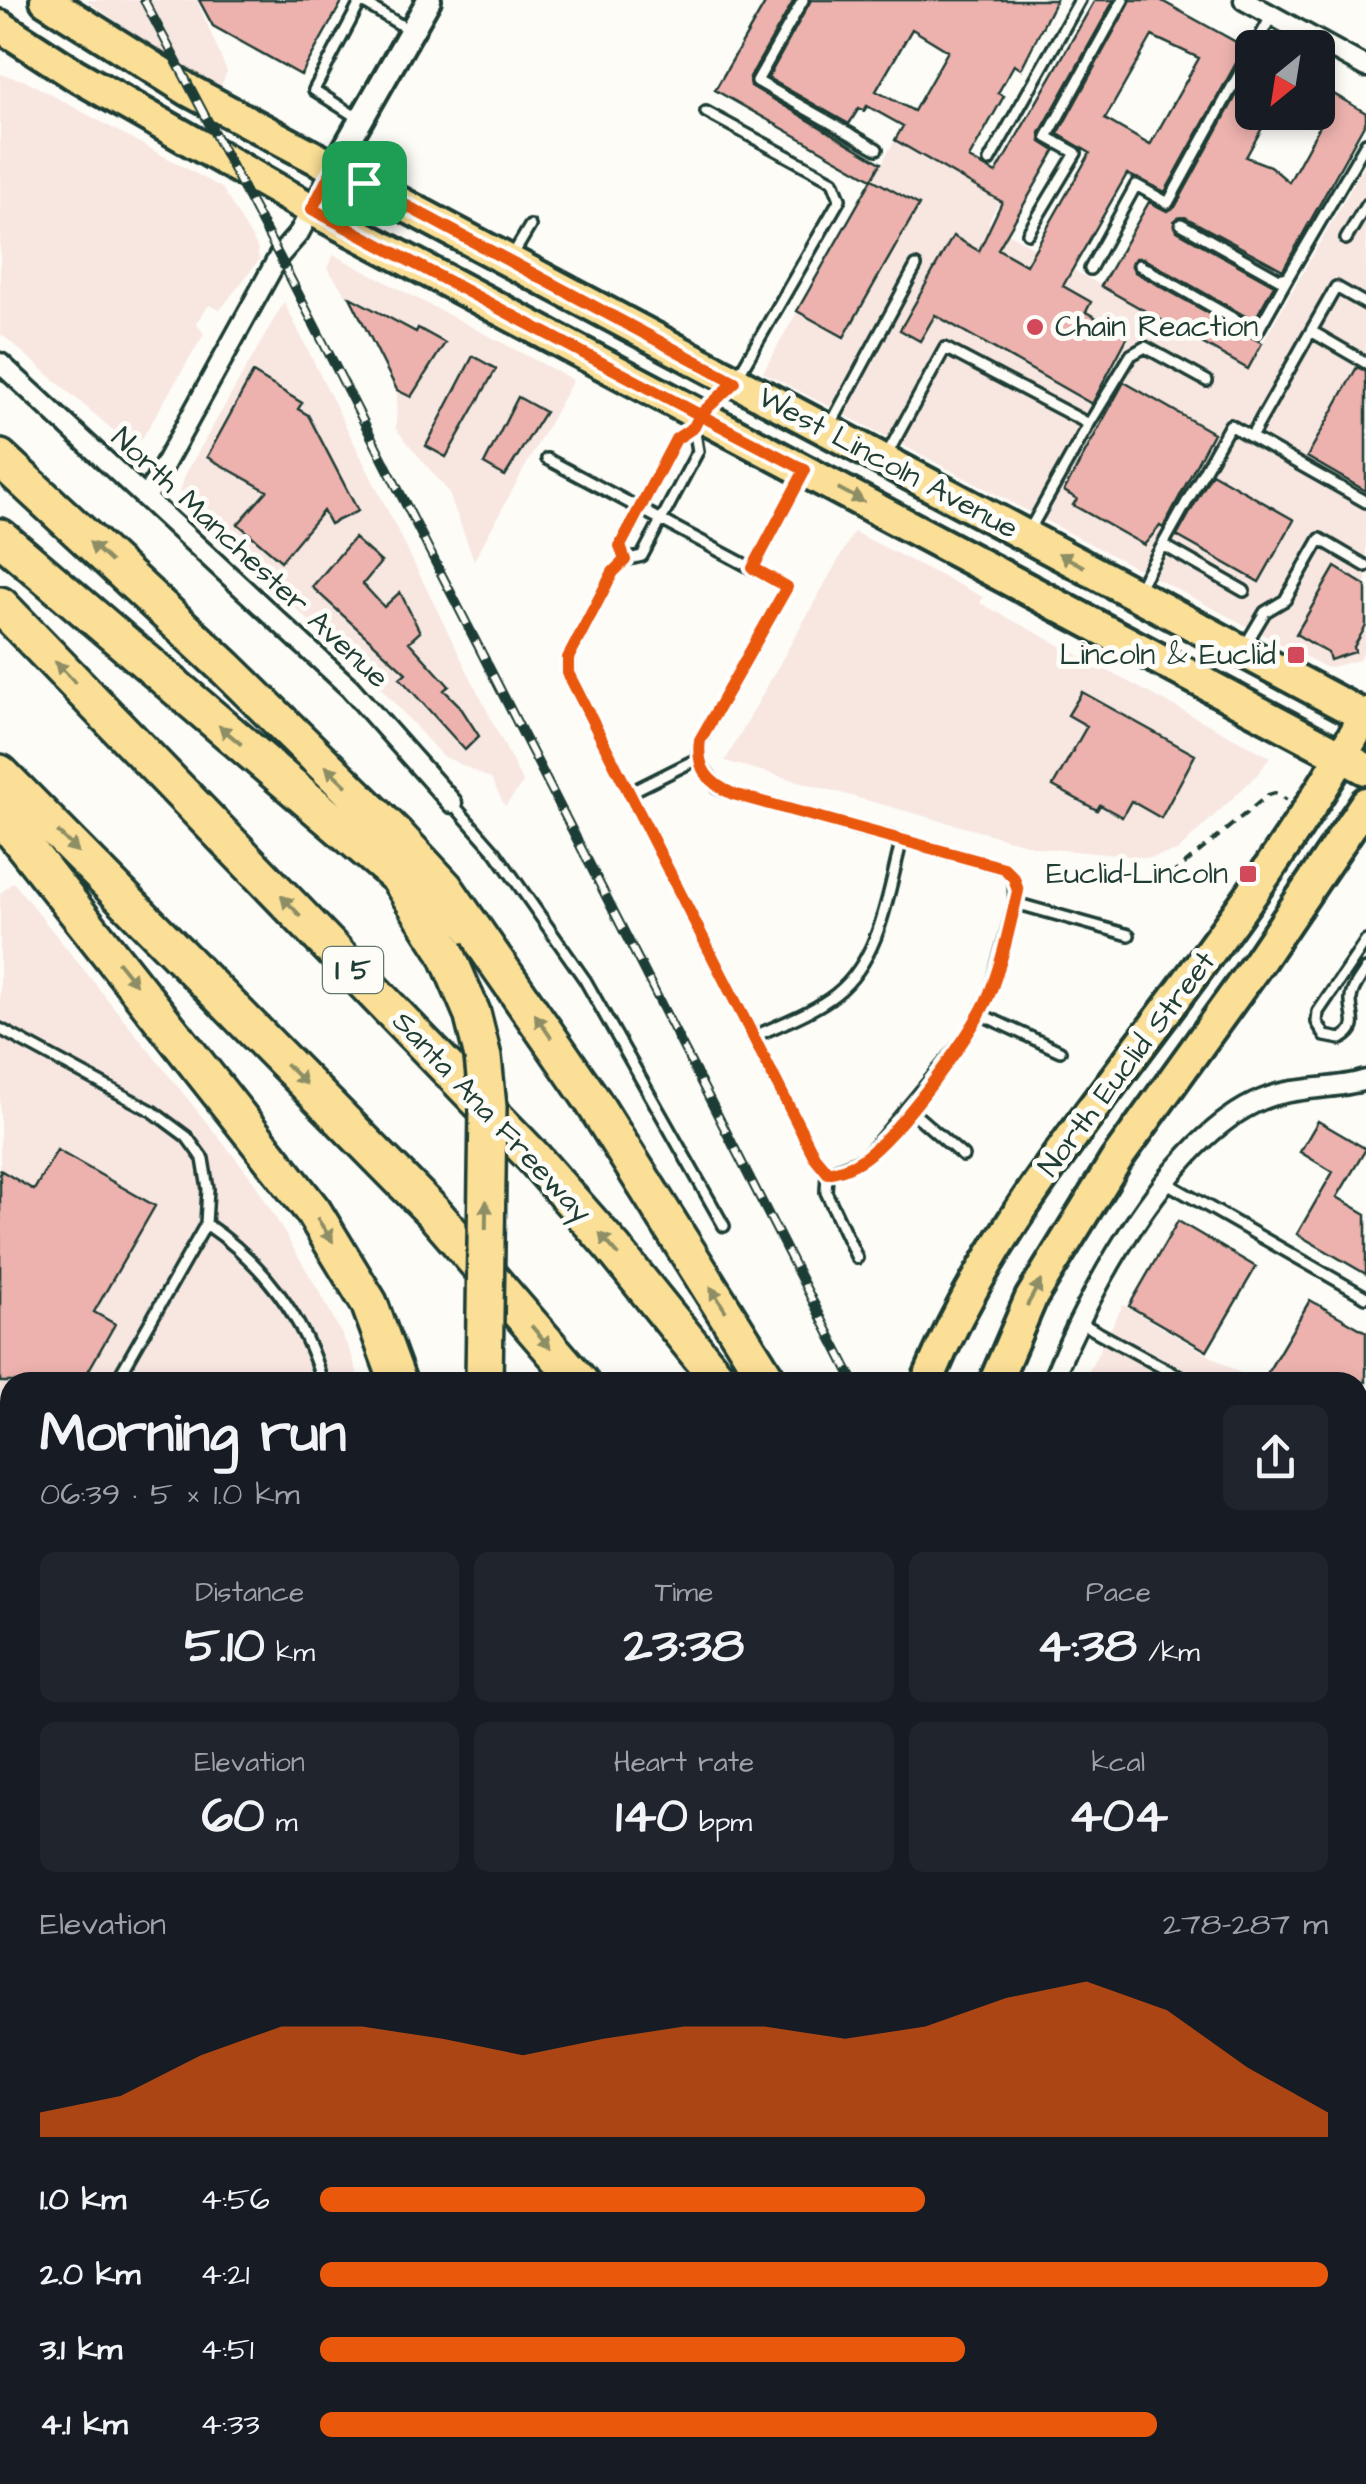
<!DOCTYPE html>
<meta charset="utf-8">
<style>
body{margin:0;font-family:"Architects Daughter",sans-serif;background:#20242c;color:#f1f3f6;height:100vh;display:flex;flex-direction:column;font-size:38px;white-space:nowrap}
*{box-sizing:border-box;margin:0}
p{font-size:32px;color:#9ea1a6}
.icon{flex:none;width:55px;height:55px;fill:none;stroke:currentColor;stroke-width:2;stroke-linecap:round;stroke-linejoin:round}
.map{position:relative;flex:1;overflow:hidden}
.side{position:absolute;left:0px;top:1372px;width:1368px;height:1112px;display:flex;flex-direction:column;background:#171b24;border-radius:30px 30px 0 0;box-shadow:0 5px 15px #0003}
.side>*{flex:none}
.needle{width:65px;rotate:210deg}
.controls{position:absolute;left:1235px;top:30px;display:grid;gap:20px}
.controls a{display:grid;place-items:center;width:100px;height:100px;border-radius:15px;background:#171b24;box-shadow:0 5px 15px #0003;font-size:50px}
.pin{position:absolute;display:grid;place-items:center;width:85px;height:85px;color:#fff;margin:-42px;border-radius:20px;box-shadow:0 5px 15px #0006}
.round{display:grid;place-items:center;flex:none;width:105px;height:105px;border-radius:15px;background:#20242c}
.head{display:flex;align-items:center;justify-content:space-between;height:170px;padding:0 40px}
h1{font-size:55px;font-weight:700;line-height:75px}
.metrics{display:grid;grid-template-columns:repeat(3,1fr);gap:15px;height:170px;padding:10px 40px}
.metrics div{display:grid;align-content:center;border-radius:15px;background:#20242c;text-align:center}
.metrics b{font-size:50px;font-weight:700}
.metrics small{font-size:28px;font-weight:400}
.metrics p{font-size:28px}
.chart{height:280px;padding:20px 40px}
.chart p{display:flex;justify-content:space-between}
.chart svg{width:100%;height:180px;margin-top:10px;fill:#ea580c;opacity:.7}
ul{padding:0 40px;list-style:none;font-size:32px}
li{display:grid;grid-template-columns:160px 120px 1fr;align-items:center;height:75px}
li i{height:25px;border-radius:12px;background:#ea580c}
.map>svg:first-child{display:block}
.built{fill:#f8e6e1}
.building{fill:#edb2ae;stroke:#1f3d34;stroke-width:2.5;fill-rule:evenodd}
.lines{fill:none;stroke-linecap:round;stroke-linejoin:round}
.service-casing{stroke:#1f3d34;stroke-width:16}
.minor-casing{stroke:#1f3d34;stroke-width:25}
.tertiary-casing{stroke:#1f3d34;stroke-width:30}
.primary-casing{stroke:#1f3d34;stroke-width:38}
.motorway-casing{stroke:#1f3d34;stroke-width:42}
.path{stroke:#1f3d34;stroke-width:4;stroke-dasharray:10 8;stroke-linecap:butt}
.service{stroke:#fdfcf7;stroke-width:9}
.minor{stroke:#fdfcf7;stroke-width:18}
.tertiary{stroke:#fdfcf7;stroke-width:22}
.primary{stroke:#fbdf96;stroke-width:30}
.motorway{stroke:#fbdf96;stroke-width:35}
.rail-casing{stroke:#1f3d34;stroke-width:10}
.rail{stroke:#fdfcf7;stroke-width:6;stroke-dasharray:19;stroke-linecap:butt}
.motorway-bridge-casing{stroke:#1f3d34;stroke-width:42;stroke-linecap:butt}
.motorway-bridge{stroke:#fbdf96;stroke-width:35}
.oneway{fill:#8d8e65}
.route-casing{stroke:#fff;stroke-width:20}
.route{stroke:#ea580c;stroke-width:12}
.poi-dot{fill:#d1495b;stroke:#fdfcf7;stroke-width:4}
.labels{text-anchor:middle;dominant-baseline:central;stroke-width:10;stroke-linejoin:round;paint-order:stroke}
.shield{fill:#fdfcf7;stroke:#62766e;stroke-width:2.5}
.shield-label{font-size:28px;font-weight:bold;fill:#1f3d34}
.poi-label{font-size:30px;fill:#1f3d34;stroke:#fdfcf7;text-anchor:end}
.street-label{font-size:30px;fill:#1f3d34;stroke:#fdfcf7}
</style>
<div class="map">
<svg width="1366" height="2484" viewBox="0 0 1366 2484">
<rect width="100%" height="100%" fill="#fdfcf7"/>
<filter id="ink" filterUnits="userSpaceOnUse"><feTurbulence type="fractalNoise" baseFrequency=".01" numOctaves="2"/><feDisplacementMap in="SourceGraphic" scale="20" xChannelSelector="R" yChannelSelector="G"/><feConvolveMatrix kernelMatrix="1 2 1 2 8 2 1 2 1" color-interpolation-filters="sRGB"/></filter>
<g filter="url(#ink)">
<path class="built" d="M86,0h111l30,72 -9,20z
M0,74l26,7 196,107 35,59 2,13 -39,50 -11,-5 -13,18 8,11 -63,106 -8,2 -13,-6 -120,-103z
M895,140l105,61 -12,21 260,146 118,-206v486l-7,12 -32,8 -564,-296z
M334,255l239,125 -99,180 -26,-69 -52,-62 1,-39 -42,-83 -28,-39z
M284,302l239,481 -18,23 -14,-27 -50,-24 -70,-78 -188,-171 -3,-14 5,-17z
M854,532l129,65 -3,6 290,154 -11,16 -82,78 -26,7 -111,-10 -315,-87z
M13,882l240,298 70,118 28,55 9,29h-350v1093h345l-5,9h-350v-1590z
M1123,1305l132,77h-172z
M1358,1442l8,5v576l-8,5z
M448,2475h213l-5,9h-213z"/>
<path class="building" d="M199,0h144l-42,75 -88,-49z
M767,0h27l-44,77 1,9 130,77 -9,16 -157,-89z
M811,0h245l-35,69 -7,-4 -16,28 6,3 -35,62 27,15 99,-173h19l-74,133 1,9 14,9 -57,98 28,16 64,-112 -32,-19 73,-134h29l85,47 -80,145 -38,-18 -64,112 28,16 -5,10 42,24 -36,68 -157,-89 -15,26 -20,-11 53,-94 26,15 23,-49 -107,-62 8,-14 -36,-20 -3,5 -5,-3 -10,16 -81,-46zM912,29l36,22 -34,60 -38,-20zM1152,36l47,22 -49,87 -45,-26z
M1252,67v45h19l-25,45 24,9 19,16 34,-62 -5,-4v-31l48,28v8l-83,149 -98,-53 -11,4 3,10 97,54 -20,36 -111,-63h-7l-5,6 4,8 127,71 -14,26 -147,-83 48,-84 18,9 8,-4z
M872,179l47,26 -75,132 -47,-26z
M350,297l66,35 2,-4 27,15 -34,54 -14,-7z
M473,356l23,13 -50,88 -20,-11z
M1357,367l9,4v120l-59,-34z
M253,373l49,30 -4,6 10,6 50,96 -28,13 -7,-13 -42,50 -43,-37 29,-33 -60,-34z
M1124,382l89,51 -50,95 -3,-2 -16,19 -71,-40 4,-6 -13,-8z
M518,397l27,15 -40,64 -21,-12z
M1212,473l82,47 -35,62 -82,-46z
M354,538l27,24 -18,22 21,23 16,-15 20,40 -11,10 40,44 -5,4 15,15 20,31 -14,14 -65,-72 6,-5 -94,-86z
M1335,567l31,19v40l-12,21 1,5 -25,8 -2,-7 -32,-19z
M1082,692l113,63 -34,63 -30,-17 -9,16 -22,-12 -3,5 -44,-24 34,-60 -19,-11z
M1318,1121l48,28 -29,48 29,17v60l-69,-40 36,-62 -33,-20z
M57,1150l98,56 -61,106 21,12 -33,58h-82v-212l34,20z
M1178,1221l78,46 -49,84 -78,-45z
M1310,1300l56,32v50h-104z"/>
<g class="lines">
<defs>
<path id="service" d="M359,0l50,30
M803,0l-46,81 120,68
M361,1l-47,89 47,30
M1254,48l18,-33
M989,161l91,-161
M1181,224l98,55 9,-2 78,-134
M1028,233l48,-80 -29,-16 76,-137
M1346,239l20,-34
M511,258l19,-32
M1139,265l118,67 31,-55
M1090,269l46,-84 32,18 84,-152
M1311,331l25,-44 30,17
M831,424l85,-158
M1089,424l42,-69 14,-8 62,34
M694,427l4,24 -56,105 -17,4 -5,-15 56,-106 18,-12 6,-12 35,-34 105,-182 -7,-18 -127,-69
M1251,437l115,65
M885,458l60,-110 144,76 -59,105
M547,459l240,128 -87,154 -3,18 -68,34
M1163,545l81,46
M625,560l-12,12 -45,86v15l246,483 13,17 -1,19 31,66
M753,569l50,-95
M1138,589l92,-164 21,12 60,-106 55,32
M1246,644l19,-32 20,-12 35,-61 46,27
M697,759l20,28 16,7 271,74 10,10 1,25 -25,89 -21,41 -104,125 -38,15
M452,803l44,50 89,127 139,246
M1015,903l114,32
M1366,941l-48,71 -1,10 8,14 16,3c20,-12 10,-20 10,-38 -1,-11 10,-23 15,-32
M980,1014l80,37
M0,1029l152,82 35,26 16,22 5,30 -2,35 -90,158
M753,1037c27,-13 59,-24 83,-43 45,-36 52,-102 66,-155
M909,1109l54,47
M1165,1182l201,115
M206,1224c55,37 99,94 116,158
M1079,1322l110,60
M1358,1477l8,5
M0,1585l10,-14
M1358,1998l8,-4
M1358,2056l8,-5
M0,2156l10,5
M1358,2192l8,16
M539,2475l13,7
M25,2484l7,-9
M527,2484l5,-9"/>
<path id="minor" d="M1244,0l122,67
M0,363l349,324 103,116
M146,498l133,-242 20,-23 35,-66
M1052,1382c36,-89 122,-252 217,-285 31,-11 65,-7 97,-17
M1001,2475l16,9
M680,2484l5,-9
M936,2484l5,-9"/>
<path id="tertiary" d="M334,167l95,-167"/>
<path id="primary" d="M46,0l144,91 1176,626
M0,26l74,48 237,135 1055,560
M927,1382c54,-129 128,-223 211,-334 81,-107 162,-216 228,-334
M995,1382l36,-84 85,-138 144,-200 106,-157
M370,2484l5,-9
M415,2484l6,-9"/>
<path id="motorway" d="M0,458l226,210 169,166 50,54 147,212 177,282
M0,537l398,340 47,73
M0,605l533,552 80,91 108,134
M0,773l434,440 146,169
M0,815l313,396 56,92 29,79
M1358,2433l8,15
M1125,2475l5,9
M1186,2475l5,9
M1319,2475l4,9"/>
</defs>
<use href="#service" class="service-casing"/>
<use href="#minor" class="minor-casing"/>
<use href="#tertiary" class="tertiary-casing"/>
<use href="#primary" class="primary-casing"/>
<use href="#motorway" class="motorway-casing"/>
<path class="path" d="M1170,876l98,-81 7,-2 12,7"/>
<use href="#service" class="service"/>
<use href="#minor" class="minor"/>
<use href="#tertiary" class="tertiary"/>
<use href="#primary" class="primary"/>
<use href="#motorway" class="motorway"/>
<defs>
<path id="rail" d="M144,0l135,256 575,1126
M1358,2377l8,17"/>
</defs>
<use href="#rail" class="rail-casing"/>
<use href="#rail" class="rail"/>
<defs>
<path id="motorway-bridge" d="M445,950l27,63 11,44 5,50 -4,275"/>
</defs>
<use href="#motorway-bridge" class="motorway-bridge-casing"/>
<use href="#motorway-bridge" class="motorway-bridge"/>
</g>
<defs><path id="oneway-solid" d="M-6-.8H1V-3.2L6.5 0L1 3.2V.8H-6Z" transform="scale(2.5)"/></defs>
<g class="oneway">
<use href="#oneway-solid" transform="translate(851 495) rotate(28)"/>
<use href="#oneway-solid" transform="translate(100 552) rotate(-137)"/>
<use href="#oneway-solid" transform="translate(1071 560) rotate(-152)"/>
<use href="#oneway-solid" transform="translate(65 672) rotate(-134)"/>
<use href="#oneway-solid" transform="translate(230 735) rotate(-140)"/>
<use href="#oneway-solid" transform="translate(336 776) rotate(-136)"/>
<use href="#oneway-solid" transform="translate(68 842) rotate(45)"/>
<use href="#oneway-solid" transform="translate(291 906) rotate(-134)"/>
<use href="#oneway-solid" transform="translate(127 973) rotate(51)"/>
<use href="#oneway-solid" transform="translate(543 1026) rotate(-124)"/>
<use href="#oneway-solid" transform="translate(296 1074) rotate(45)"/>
<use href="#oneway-solid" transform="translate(486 1215) rotate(-89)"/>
<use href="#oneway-solid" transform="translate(325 1230) rotate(56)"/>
<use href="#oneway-solid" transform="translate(609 1244) rotate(-131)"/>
<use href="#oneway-solid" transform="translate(1034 1293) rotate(-61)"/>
<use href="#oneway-solid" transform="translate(718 1299) rotate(-122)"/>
<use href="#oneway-solid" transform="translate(541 1337) rotate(49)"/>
</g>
</g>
<g class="lines" filter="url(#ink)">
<defs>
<path id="route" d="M364,183l-30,-16 -22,42 388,206 -6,12 -18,12 -56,107 5,14 -12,12 -45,86v15l246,483 14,17c12,-3 24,-6 35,-14 35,-25 109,-124 126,-164 13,-32 21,-70 29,-104l-4,-13 -10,-10 -271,-74c-25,-11 -37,-25 -33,-54l87,-153 -34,-19 52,-98 -105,-55 35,-33 -371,-199"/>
</defs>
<use href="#route" class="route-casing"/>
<use href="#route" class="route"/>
</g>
<g class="poi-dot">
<circle cx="1035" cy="327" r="10"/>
<rect x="1286" y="645" width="20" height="20" rx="5"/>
<rect x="1238" y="864" width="20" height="20" rx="5"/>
</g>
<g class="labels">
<rect class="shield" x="323" y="947" width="60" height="46" rx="8"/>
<g class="shield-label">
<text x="353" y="970">I 5</text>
</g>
<g class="poi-label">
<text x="1055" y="327" text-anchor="start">Chain Reaction</text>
<text x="1276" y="655">Lincoln &amp; Euclid</text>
<text x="1228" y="874">Euclid-Lincoln</text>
</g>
<g class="street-label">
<text transform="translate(888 463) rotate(28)">West Lincoln Avenue</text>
<text transform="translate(250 558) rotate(43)">North Manchester Avenue</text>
<text transform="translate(1127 1064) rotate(-53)">North Euclid Street</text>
<text transform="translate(492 1117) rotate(47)">Santa Ana Freeway</text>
</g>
</g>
</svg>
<div class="controls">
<a><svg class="needle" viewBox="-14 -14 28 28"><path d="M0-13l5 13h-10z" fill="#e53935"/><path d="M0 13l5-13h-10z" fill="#9ea1a6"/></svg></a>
</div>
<div class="pin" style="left:364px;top:183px;background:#1e9e55"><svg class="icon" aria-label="arrive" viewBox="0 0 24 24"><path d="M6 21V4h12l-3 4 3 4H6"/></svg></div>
<section class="side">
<div class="head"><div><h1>Morning run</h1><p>06:39 · 5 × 1.0 km</p></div><a class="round"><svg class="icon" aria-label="share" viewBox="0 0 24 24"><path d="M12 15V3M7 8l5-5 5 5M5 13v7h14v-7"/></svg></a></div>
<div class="metrics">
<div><p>Distance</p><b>5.10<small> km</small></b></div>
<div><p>Time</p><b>23:38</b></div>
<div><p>Pace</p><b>4:38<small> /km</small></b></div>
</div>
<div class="metrics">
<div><p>Elevation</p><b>60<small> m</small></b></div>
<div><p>Heart rate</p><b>140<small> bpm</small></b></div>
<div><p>kcal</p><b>404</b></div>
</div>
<div class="chart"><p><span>Elevation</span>278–287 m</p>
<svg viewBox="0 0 160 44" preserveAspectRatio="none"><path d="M0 44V38L10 34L20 24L30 17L40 17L50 20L60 24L70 20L80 17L90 17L100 20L110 17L120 10L130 6L140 13L150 27L160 38V44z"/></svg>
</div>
<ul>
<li><b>1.0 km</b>4:56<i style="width:60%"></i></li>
<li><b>2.0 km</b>4:21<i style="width:100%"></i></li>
<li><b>3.1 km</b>4:51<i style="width:64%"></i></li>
<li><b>4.1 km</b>4:33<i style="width:83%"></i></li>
</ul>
</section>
</div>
